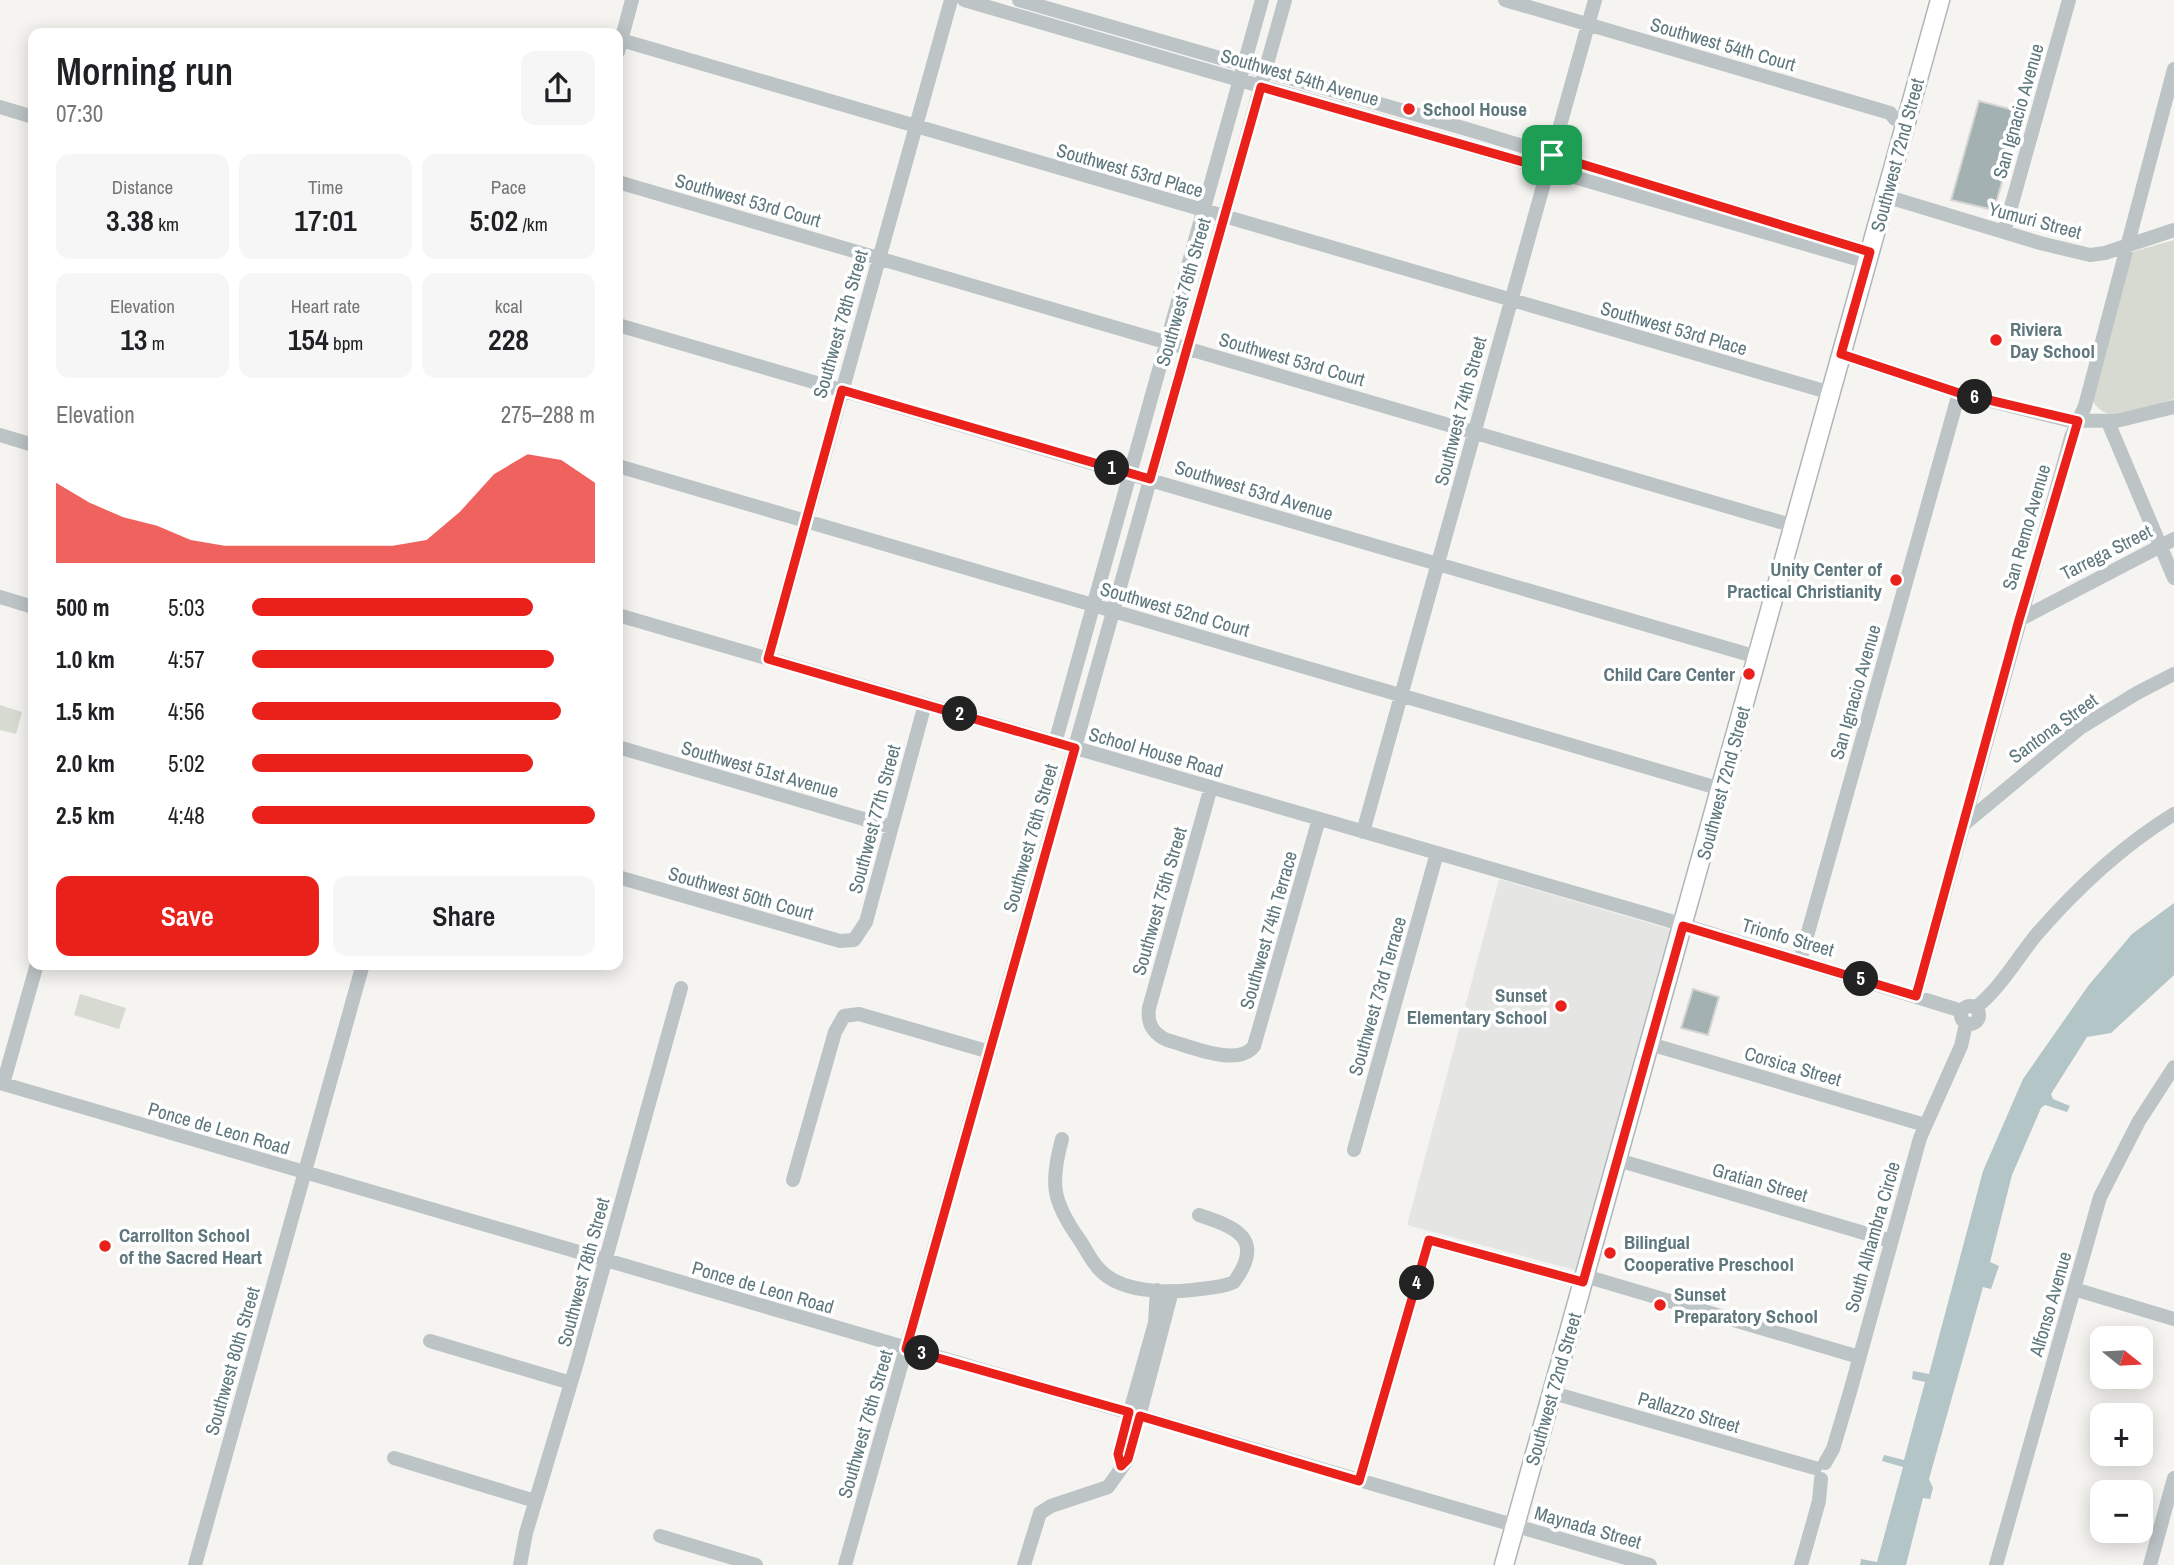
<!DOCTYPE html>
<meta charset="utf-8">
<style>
body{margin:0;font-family:"Archivo Narrow",sans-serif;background:#f6f6f6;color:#202124;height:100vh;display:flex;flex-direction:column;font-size:26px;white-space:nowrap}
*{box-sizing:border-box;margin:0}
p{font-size:23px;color:#757577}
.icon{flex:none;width:38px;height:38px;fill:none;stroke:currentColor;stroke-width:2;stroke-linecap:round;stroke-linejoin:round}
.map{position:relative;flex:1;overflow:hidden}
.side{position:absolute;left:28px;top:28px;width:595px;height:942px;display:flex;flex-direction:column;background:#fff;border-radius:14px;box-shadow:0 4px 18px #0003}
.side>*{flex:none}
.needle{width:46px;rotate:108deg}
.tools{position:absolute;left:2090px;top:1326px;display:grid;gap:14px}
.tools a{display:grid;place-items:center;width:63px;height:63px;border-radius:14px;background:#fff;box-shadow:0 4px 18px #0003;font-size:35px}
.pin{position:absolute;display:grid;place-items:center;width:60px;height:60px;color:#fff;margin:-30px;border-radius:14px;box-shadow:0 4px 10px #0006}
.km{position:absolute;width:35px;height:35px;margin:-18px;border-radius:50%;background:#222;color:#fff;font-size:19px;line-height:35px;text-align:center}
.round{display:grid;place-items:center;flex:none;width:74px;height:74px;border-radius:14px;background:#f6f6f6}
.overview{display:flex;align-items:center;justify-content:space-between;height:119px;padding:0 28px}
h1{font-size:38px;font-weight:600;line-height:52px}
.figures{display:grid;grid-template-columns:repeat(3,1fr);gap:10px;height:119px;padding:7px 28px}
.figures div{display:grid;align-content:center;border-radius:14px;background:#f6f6f6;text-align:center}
.figures b{font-size:30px;font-weight:600}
.figures small{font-size:19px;font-weight:400}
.figures p{font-size:19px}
.chart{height:196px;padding:14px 28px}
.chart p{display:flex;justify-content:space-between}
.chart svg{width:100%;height:126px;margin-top:7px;fill:#ea201b;opacity:.7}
.cta{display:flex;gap:14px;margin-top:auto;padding:14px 28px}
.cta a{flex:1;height:80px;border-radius:14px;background:#ea201b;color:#fff;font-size:28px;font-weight:600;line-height:80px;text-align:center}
.cta a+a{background:#f6f6f6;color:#202124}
ul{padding:0 28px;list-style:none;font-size:23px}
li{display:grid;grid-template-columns:112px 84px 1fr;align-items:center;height:52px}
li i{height:18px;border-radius:9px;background:#ea201b}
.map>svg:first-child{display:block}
.built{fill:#e5e6e4}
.green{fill:#d6dad0}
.water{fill:#b3c5c6}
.building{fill:#a4b1b3;stroke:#d6d6d4;stroke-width:2}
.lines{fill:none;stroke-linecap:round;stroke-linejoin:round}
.major-casing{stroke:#aeb6b8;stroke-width:21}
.minor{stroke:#bdc4c6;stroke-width:14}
.major{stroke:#fff;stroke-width:18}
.route-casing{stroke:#fff;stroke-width:14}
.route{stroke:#ea201b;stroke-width:9}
.poi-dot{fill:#ea201b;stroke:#fff;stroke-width:2.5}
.labels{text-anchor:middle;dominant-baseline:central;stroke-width:7;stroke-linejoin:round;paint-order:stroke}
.street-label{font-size:19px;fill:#5e777d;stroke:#fff}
.poi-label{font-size:19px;font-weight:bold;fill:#5e777d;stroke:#fff;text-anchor:start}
</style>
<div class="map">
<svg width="2174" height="1565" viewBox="0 0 2174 1565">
<rect width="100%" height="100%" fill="#f5f4f1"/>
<path class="built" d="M1499,879l174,51 -95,341 -171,-46z"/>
<path class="green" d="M2174,240v159c-25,8 -65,31 -82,1l40,-148z
M0,705l22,7 -6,22 -16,-4z
M80,994l46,14 -7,21 -45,-14z"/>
<path class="water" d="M2174,903v72l-63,58 -24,4 -36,57 2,5 17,7 -3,6 -22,-7 -4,3 -29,67 -22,87 9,4 -8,23 -8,-2 -54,192 4,9 -3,11 -7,-1 -17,67h-46l1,-6 16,3 26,-95 -21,-6 2,-6 20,5 21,-78 -13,-3 1,-8 16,3 54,-203 40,-92 65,-93 44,-52z"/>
<path class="building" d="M1979,101l43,11 -28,98 -43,-10z
M1693,989l26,8 -11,38 -27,-7z"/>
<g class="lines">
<defs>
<path id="major" d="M1504,1565l436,-1565"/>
</defs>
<use href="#major" class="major-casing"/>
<path class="minor" d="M964,0l903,262
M1019,0l451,130 400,122
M1505,0l385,113 5,6 11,3
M621,40l1210,353
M618,52l14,-52
M0,107l33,10
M618,182l1176,344
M1885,196l155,47 50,12 15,-2 69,-23
M2004,232l65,-232
M618,325l1139,332
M1841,354l118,39 108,27 49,1 58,-14
M2108,422l66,156
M0,435l33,10
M618,466l1103,323
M0,597l33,10
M618,615l1036,301 308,95
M2019,620l155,-81
M768,658l183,-658
M1055,743l207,-743
M618,747l273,80
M1211,787l-62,221c-2,15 3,25 18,32 23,6 71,28 87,6l65,-227
M1963,825l117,-97 57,-35 37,-19
M1363,832l232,-832
M618,877l222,64 14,-1 12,-18 59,-218
M1800,961l159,-568
M1916,996l155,-559 14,-31 89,-337
M1961 1015a9 9 0 1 1 18 0a9 9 0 1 1-18 0Z
M1975,1008c25,-19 42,-50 62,-74 40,-46 85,-88 137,-120
M1650,1044l275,81
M0,1083l1650,482
M3,1084l34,-120
M1062,1139c-12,44 -10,62 17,100 7,10 12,22 21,31 20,22 65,23 92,20 14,-2 30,-2 42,-8 32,-44 1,-55 -35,-67
M1354,1150l83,-297
M1618,1160l273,81
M793,1180l42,-148 9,-16 15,-2 131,38
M1585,1276l274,81
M2074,1289l100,30
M430,1341l141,42
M1553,1393l262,75
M394,1458l141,43
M1825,1463l8,-14 17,-57 70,-254 41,-92 5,-22
M1121,1466l-3,-12 37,-131 2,-33
M1359,1481l70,-241 154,42
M660,1536l96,29
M195,1565l168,-601
M520,1565l6,-32 50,-167 105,-378
M845,1565l440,-1565
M1024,1565l16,-52 11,-7 57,-19 20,-28 44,-168
M1801,1565l18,-64 2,-22
M1996,1565l104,-368 39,-76 35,-54
M2150,1565l24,-87"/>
<use href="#major" class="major"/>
</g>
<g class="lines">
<defs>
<path id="route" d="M1261,87l287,82 4,-14 318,97 -29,102 118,39 119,28 -59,199 -103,376 -233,-70 -100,356 -154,-42 -70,241 -219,-65 -12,43 -7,7 -3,-12 11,-42 -223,-63 169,-601 -307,-89 74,-269 308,89z"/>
</defs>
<use href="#route" class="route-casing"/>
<use href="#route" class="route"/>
</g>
<g class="poi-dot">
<circle cx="1409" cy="109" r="7"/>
<circle cx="1996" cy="340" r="7"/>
<circle cx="1896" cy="580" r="7"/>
<circle cx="1749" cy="674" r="7"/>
<circle cx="1561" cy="1006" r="7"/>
<circle cx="105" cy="1246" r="7"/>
<circle cx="1610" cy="1253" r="7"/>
<circle cx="1660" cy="1305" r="7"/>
</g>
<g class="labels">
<g class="street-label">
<text transform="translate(1723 44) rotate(16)">Southwest 54th Court</text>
<text transform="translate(1300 77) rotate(16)">Southwest 54th Avenue</text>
<text transform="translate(2018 111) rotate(-74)">San Ignacio Avenue</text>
<text transform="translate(1897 155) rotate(-75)">Southwest 72nd Street</text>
<text transform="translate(1130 170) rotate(16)">Southwest 53rd Place</text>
<text transform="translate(748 200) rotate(16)">Southwest 53rd Court</text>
<text transform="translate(2035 220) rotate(15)">Yumuri Street</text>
<text transform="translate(1183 292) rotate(-74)">Southwest 76th Street</text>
<text transform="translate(840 324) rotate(-74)">Southwest 78th Street</text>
<text transform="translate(1674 328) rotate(16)">Southwest 53rd Place</text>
<text transform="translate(1292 359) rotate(16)">Southwest 53rd Court</text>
<text transform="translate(1460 411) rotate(-75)">Southwest 74th Street</text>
<text transform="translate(1254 490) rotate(17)">Southwest 53rd Avenue</text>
<text transform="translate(2026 527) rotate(-74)">San Remo Avenue</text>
<text transform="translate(2106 552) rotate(-27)">Tarrega Street</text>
<text transform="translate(1175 609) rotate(16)">Southwest 52nd Court</text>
<text transform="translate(1855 692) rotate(-74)">San Ignacio Avenue</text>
<text transform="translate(2053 728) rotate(-36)">Santona Street</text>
<text transform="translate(1156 752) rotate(16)">School House Road</text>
<text transform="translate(760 769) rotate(16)">Southwest 51st Avenue</text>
<text transform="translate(1723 783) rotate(-75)">Southwest 72nd Street</text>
<text transform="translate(874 819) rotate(-75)">Southwest 77th Street</text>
<text transform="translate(1030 838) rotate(-74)">Southwest 76th Street</text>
<text transform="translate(741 893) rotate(16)">Southwest 50th Court</text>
<text transform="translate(1159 901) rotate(-74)">Southwest 75th Street</text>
<text transform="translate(1268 930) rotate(-74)">Southwest 74th Terrace</text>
<text transform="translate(1788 937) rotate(16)">Trionfo Street</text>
<text transform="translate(1377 996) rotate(-74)">Southwest 73rd Terrace</text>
<text transform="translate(1793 1066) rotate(16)">Corsica Street</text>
<text transform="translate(219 1128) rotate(16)">Ponce de Leon Road</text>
<text transform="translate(1760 1182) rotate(16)">Gratian Street</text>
<text transform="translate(1872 1237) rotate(-74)">South Alhambra Circle</text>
<text transform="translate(583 1272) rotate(-75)">Southwest 78th Street</text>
<text transform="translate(763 1287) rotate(16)">Ponce de Leon Road</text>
<text transform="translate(2050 1304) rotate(-74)">Alfonso Avenue</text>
<text transform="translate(232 1361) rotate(-74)">Southwest 80th Street</text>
<text transform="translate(1553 1389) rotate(-74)">Southwest 72nd Street</text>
<text transform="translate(1689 1412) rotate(16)">Pallazzo Street</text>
<text transform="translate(865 1424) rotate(-74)">Southwest 76th Street</text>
<text transform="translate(1588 1527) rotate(16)">Maynada Street</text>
</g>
<g class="poi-label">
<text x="1423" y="109">School House</text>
<text x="2010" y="329">Riviera<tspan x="2010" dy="22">Day School</tspan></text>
<text x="1882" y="569" text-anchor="end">Unity Center of<tspan x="1882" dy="22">Practical Christianity</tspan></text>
<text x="1735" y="674" text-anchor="end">Child Care Center</text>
<text x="1547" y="995" text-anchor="end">Sunset<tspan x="1547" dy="22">Elementary School</tspan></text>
<text x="119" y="1235">Carrollton School<tspan x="119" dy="22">of the Sacred Heart</tspan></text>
<text x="1624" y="1242">Bilingual<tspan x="1624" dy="22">Cooperative Preschool</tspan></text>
<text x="1674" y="1294">Sunset<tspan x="1674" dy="22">Preparatory School</tspan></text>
</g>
</g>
</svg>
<div class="tools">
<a><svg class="needle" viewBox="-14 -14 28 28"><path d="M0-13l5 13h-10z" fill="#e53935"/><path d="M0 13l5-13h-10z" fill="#757577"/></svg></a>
<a>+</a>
<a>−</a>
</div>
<div class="pin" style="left:1552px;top:155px;background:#1e9e55"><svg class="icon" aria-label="arrive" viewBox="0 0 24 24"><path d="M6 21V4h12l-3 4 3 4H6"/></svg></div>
<b class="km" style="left:1112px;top:468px">1</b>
<b class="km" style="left:960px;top:714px">2</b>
<b class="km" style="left:922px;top:1353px">3</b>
<b class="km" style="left:1417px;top:1283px">4</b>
<b class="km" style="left:1861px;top:979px">5</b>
<b class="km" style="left:1975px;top:397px">6</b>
<section class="side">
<div class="overview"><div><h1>Morning run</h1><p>07:30</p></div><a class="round"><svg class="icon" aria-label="share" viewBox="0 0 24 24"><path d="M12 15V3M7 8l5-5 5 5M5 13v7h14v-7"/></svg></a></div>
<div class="figures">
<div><p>Distance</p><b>3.38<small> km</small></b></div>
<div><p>Time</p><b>17:01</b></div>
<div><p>Pace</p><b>5:02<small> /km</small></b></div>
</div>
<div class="figures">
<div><p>Elevation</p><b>13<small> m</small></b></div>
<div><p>Heart rate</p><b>154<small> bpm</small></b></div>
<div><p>kcal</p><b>228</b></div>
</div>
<div class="chart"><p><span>Elevation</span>275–288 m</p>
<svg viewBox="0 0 160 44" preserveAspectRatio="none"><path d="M0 44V16L10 23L20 28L30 31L40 36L50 38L60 38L70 38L80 38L90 38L100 38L110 36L120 26L130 13L140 6L150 8L160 16V44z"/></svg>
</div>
<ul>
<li><b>500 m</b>5:03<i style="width:82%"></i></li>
<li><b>1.0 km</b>4:57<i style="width:88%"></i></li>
<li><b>1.5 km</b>4:56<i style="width:90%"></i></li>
<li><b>2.0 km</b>5:02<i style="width:82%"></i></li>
<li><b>2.5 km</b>4:48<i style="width:100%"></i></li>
</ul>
<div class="cta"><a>Save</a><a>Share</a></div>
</section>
</div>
